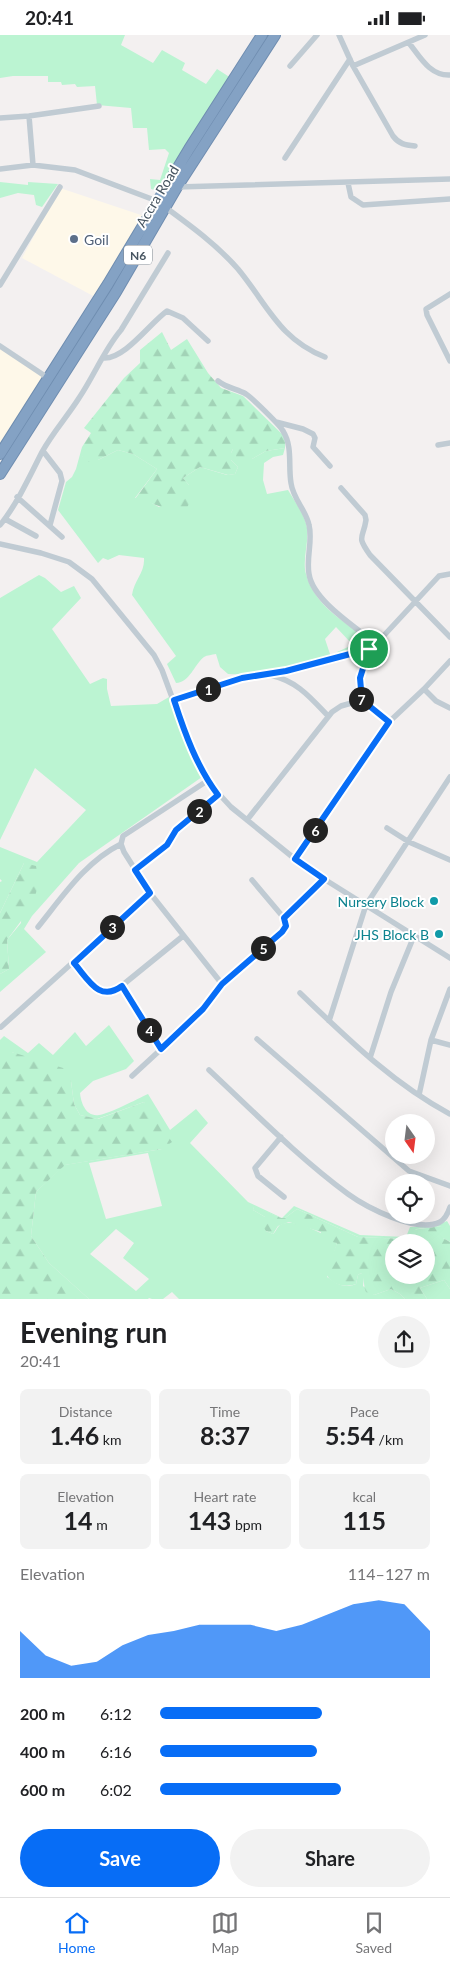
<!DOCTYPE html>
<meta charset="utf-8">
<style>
body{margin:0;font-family:Lato,sans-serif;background:#f2f2f2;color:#202124;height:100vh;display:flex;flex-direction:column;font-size:19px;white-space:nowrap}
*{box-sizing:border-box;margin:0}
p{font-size:16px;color:#757577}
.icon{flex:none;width:28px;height:28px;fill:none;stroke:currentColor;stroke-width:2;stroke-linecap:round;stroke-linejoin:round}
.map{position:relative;height:1264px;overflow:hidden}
.details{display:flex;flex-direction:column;background:#fff;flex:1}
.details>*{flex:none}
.needle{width:32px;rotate:166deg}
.buttons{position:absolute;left:385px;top:1079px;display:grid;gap:10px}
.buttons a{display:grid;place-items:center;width:50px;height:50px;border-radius:50%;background:#fff;box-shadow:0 5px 20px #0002;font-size:25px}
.pin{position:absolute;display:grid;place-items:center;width:42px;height:42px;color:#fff;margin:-21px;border:2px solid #fff;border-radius:50%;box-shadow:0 1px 5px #0007}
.km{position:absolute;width:25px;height:25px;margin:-12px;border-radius:50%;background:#222;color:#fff;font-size:14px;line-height:25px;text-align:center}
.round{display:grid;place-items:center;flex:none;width:52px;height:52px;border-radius:26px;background:#f2f2f2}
.headline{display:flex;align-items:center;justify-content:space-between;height:85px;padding:0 20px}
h1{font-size:28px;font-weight:700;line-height:38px}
.figures{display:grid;grid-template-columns:repeat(3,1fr);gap:8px;height:85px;padding:5px 20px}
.figures div{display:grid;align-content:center;border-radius:8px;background:#f2f2f2;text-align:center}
.figures b{font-size:25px;font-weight:700}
.figures small{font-size:14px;font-weight:400}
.figures p{font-size:14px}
.chart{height:140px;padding:10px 20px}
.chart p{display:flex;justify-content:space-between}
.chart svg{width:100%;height:90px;margin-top:5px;fill:#076df6;opacity:.7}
.cta{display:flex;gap:10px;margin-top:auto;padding:10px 20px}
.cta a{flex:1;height:58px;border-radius:30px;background:#076df6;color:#fff;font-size:20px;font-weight:700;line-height:58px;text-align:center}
.cta a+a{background:#f2f2f2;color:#202124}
ul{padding:0 20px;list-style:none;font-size:16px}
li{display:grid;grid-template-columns:80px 60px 1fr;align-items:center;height:38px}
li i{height:12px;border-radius:6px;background:#076df6}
.status{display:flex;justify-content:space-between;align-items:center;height:35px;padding:0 25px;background:#fff;direction:ltr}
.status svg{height:14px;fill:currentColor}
.tabs{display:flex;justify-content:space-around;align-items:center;height:70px;border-top:1px solid #e0e0e0;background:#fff;font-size:14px;color:#757577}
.tabs a{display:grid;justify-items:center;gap:2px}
.tabs .on{color:#076df6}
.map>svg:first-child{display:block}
.commercial{fill:#fef8e9}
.grass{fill:#bbf4d2;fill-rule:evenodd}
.forest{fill:url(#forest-firs);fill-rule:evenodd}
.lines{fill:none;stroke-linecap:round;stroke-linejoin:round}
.highway-casing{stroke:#6f8db0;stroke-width:12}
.street{stroke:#c0cbd3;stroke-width:5.5}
.highway{stroke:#84a2c4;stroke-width:10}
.route-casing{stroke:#fff;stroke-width:10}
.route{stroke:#076df6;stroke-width:6}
.service-dot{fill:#5c6f8a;stroke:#fff;stroke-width:2}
.culture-dot{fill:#0f9aa8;stroke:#fff;stroke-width:2}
.labels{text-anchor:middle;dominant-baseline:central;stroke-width:4;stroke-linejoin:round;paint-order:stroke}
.shield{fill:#fff;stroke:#7e8790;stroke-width:1}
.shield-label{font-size:12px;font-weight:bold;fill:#465460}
.street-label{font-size:14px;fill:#465460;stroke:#fff}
.service-label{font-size:14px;fill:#4e5e75;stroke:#fff;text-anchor:start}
.culture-label{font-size:14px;fill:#0d838f;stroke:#fff;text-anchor:end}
</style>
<div class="status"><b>20:41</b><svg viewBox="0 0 49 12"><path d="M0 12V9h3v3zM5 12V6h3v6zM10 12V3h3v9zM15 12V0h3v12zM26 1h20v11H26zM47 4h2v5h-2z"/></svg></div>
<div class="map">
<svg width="450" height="1265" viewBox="0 0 450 1265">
<defs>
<pattern id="forest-firs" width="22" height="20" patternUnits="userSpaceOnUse" patternTransform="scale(1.25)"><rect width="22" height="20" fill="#bbf4d2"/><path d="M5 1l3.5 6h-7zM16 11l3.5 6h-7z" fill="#a2d3b7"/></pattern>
</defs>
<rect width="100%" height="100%" fill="#f3f0f0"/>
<path class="commercial" d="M60,153l87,29 -50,81 -75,-40z
M0,314l46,28 -46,72z"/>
<path class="grass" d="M0,0h125l-4,10 32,18 9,-13 23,13 -3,7 24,14 11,-15 14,9 -73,113 -7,-2 -1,-10 10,1 9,-27 -4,-4 -16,1 -2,-22h-14l-2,-20 -34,-3 -2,-19 -18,1 -2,-3 -13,1 -1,-3h-13v-6h-35l-13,2z
M0,147l28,3v-3l30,2 -16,23 -6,-2 -2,-10 -16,-2 -18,5z
M82,412v9l16,4 20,-10 15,4 24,15 -22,29 13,3 11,6 30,-22 -6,-7 17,-11 27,8 8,-1 3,-7 -7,-7v-7l2,-4h3v9l16,1 14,-8 19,-3 -2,7 -10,2 -9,6 -1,17 4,14 21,-4c7,12 17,25 19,38 2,15 -5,32 -1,46 8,30 36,47 60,63l1,6 -3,3 -25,9 -2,-3 11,-5 3,-4 -15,-16 -11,12 6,18c-33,8 -69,19 -103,17l-8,-7 -4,-13c-4,1 -9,1 -12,3 -10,8 -14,25 -28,26l-9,-19 9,-8 -44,-61c2,-15 13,-22 12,-37l-25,-3 -11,5 -5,-2 -5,5 -40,-53 8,-28 6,-5 4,-8z
M39,540l6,3 16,14 13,-6 7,12 -29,31 38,55 13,-6 4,1v10l4,17 46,-2 12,-7 18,49 15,31 -123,86 -47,53 -8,13 22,23 -46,40v-18l9,-5 -2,-29 14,-17 3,-60 -24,50v-31l2,-1 -2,-2v-32l37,15 49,-52 -51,-42 -35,72v-242z
M109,990l25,36 -8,8 -33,12 -13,12c1,10 6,24 19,22 10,-1 38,-16 49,-21l22,36 26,-21 12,14 -18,20 58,59 34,16 12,-12 66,29 46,2 4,-10h23l14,-6 3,5v16l-7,-4 -1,-12 -26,3 -10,10 -48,-2 -61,-28 -12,9h-4l-27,-11 -1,3 12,7 1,14 7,3c3,-2 4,-7 7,-9 14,-9 45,10 57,18l-10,34c10,7 17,12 29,7l2,-9 3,-2 3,3 -1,10 11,9 17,-6 9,5 5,5 -225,1 -8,-8 -9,7h-11l-3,-1 -2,2 -58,-1 -40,-36 -18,-27 5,-44 28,-27 98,-16 -18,-47 -47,17 -17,-4 -6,-11 -3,-23 -59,-29h-12v-12l4,-4 24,17 11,-10 14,12 22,-23 11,14zM148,1118l14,53 -56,13 -17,-56zM116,1194l18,14 -11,15 26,21 -13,12 -46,-37z
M444,1245l6,9v10h-23l-7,-11z"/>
<path class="forest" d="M162,297l9,18 16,-11 21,34 13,15 22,8 42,41v11l-19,3 -14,8 -11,3 -5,-4v-9h-3l-2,4v7l7,7 -3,7 -7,1 -28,-8 -17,11 6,7 4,10 -6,13c-19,6 -34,-7 -52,-9l22,-30 -24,-15 -15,-4 -20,10 -10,2 -6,-6v-9l9,-14 -7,-5 40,-50 16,-15v-13z
M24,828l12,3 3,17 -7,23 -25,34 2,29 -9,5v-61z
M0,1017h12l51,16 8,13 3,23 6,11 18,4 46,-17 28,40 -10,7 -97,16 -29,27 -5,44 18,27 40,36h-89z
M254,1171l27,12h4l12,-9 61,28 48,2 4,-4 1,-5 31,-4 3,4 -2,8 7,4v47l-6,-9 -24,8 7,11h-22l-5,-5 -9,-5 -17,6 -8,-3c-3,-7 -1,-14 -5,-19l-3,2 -2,9c-10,4 -26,1 -30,-11l11,-30 -18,-4 2,-7 -32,-10 -11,4 -5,8 -7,-3 -4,-6 3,-8 -12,-7zM394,1208h32v32h-32z"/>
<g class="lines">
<defs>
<path id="highway" d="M0,419l108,-170 81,-135 73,-114
M0,439l116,-182 61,-105 98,-152"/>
</defs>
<use href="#highway" class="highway-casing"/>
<path class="street" d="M339,0l14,31 40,70c6,8 12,9 22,10
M409,8c11,14 21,33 41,32
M290,31l27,-31
M353,31l72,-31
M29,81l4,49
M0,83l29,-2 70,-10
M285,123l65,-99
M0,134l33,-4 42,5 82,31
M348,148l3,14 12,8 87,-6
M177,152l273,-8
M165,172c26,19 52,38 73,62 29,35 41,70 87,88
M0,250l60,-98
M450,259l-24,15 1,6 23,46
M0,311l48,32
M104,323c21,1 46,-35 63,-47l16,7 25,23
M218,346c9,7 19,8 28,13 5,3 34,31 37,37 10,16 5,35 8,52 2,16 15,27 18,42 4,16 -3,32 0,49 4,27 47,53 67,70
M276,387l27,7 10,5 2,4 -2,9 17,19
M438,410l12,-2
M43,416l17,22 2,8 -12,44
M341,453l24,27 1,5c-3,20 -10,15 4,35l80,82
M17,462l45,40
M5,484l31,17
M0,490c16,-19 31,-51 42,-73 11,-20 25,-35 37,-54 15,-22 25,-48 42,-68l47,-77
M0,509l41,9 28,9 23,17 62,76 8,15 25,68 20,43 24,26 64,52 29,20 126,79
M270,640c27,6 40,22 58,41
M424,654l12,12 14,7
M174,665l68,-22 44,-7 83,-22
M389,687l-27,-22 -2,-22 9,-29 7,-5 63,-68 11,-2
M207,746l-84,55 -2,8 3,8 26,41 72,91
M247,785l85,-108 9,-6 21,-6
M387,793l22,14 41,18
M295,824l94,-137 35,-33 26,-28
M135,835l32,-25 10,-15 42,-34
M284,883l40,-39
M38,892c25,-31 47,-65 83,-83
M74,927c11,14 21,33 40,30l69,-56
M122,951l39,63
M300,958c46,44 93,91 150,121
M329,986l37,-116 84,-128
M1,992l149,-134
M257,1004l152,132 41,15
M431,1005l19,5
M370,1023l21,-66 23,-56
M209,1035c45,42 89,87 139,124 18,13 69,40 92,28 5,-3 8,-9 10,-15
M132,1041l64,-59 26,-33 60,-52 4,-6 -2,-8 -32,-38
M419,1060l12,-55 19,-51
M281,1102l-26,31 3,8 26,21"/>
<use href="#highway" class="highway"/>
</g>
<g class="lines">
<defs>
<path id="route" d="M369,614l-9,29 2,22 27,22 -94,137 29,20 -40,39 2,8 -4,6 -60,52 -19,25 -42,40 -39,-63c-23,17 -34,-7 -48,-23l76,-70 -15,-23 32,-25 9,-15 42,-35c-21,-28 -33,-61 -44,-95l68,-22 44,-7z"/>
</defs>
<use href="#route" class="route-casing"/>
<use href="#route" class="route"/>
</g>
<circle class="service-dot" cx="74" cy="204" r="5"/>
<g class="culture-dot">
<circle cx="434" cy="866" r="5"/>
<circle cx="439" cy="899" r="5"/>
</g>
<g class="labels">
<rect class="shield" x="124" y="210.5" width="28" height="19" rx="4"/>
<g class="shield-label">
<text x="138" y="220">N6</text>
</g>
<g class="street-label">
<text transform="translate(157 161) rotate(-59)">Accra Road</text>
</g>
<g class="service-label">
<text x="84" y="204">Goil</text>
</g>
<g class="culture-label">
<text x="424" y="866">Nursery Block</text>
<text x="429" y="899">JHS Block B</text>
</g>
</g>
</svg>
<div class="buttons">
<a><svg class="needle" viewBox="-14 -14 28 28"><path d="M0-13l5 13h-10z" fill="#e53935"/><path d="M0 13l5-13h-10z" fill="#757577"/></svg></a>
<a><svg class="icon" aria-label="locate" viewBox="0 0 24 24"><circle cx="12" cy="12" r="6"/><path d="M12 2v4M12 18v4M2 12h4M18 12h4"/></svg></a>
<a><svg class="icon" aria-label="layers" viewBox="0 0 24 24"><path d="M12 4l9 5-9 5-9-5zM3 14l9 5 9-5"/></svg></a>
</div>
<div class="pin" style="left:369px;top:614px;background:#1e9e55"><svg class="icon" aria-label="arrive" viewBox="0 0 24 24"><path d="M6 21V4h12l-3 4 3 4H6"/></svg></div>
<b class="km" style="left:208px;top:654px">1</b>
<b class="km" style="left:199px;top:776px">2</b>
<b class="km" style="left:112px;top:892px">3</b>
<b class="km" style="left:149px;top:995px">4</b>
<b class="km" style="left:263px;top:913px">5</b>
<b class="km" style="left:315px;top:795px">6</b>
<b class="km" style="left:361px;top:664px">7</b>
</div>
<section class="details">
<div class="headline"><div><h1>Evening run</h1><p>20:41</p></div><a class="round"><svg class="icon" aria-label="share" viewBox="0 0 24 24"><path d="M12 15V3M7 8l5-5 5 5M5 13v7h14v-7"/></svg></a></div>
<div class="figures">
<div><p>Distance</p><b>1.46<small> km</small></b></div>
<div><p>Time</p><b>8:37</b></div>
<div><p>Pace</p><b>5:54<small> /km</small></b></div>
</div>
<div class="figures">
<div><p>Elevation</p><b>14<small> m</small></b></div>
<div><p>Heart rate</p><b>143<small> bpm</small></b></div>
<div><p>kcal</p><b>115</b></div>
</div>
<div class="chart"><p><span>Elevation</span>114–127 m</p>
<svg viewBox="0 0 160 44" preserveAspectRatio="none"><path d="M0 44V21L10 33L20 38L30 36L40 28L50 23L60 21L70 18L80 18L90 18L100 21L110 18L120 13L130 8L140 6L150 8L160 21V44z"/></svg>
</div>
<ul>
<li><b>200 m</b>6:12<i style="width:60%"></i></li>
<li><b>400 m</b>6:16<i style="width:58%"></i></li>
<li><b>600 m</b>6:02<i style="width:67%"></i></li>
</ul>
<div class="cta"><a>Save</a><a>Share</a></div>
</section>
<nav class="tabs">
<a class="on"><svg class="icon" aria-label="home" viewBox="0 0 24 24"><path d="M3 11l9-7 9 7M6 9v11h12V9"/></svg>Home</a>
<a><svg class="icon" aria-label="map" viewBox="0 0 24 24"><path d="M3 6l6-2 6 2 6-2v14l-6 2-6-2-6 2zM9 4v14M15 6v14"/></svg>Map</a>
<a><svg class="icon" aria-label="saved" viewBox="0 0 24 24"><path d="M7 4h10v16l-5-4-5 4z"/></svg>Saved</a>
</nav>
